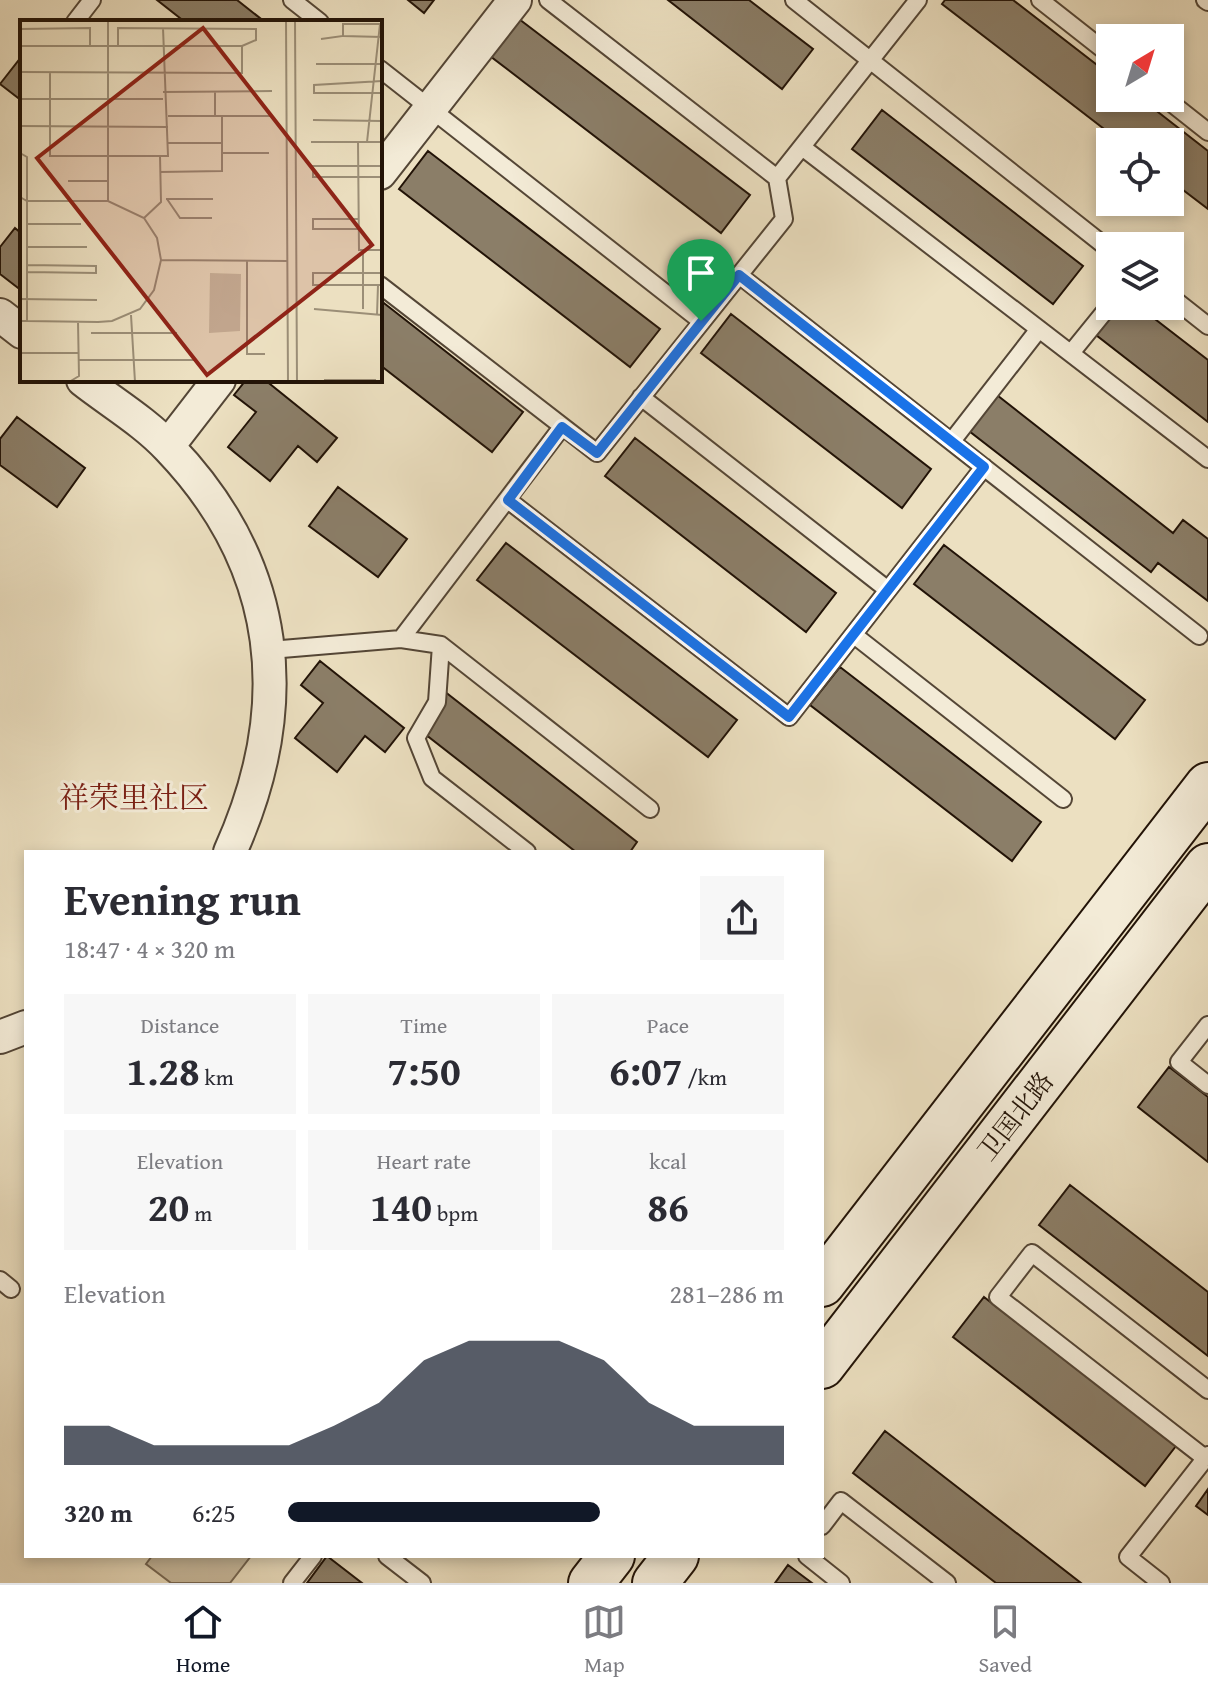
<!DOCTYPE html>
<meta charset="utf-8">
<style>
body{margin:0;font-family:"Gentium Book Plus","Noto Serif SC",serif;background:#f7f7f7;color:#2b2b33;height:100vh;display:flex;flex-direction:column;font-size:30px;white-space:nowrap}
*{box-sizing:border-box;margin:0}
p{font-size:26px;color:#7c7c81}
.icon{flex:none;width:44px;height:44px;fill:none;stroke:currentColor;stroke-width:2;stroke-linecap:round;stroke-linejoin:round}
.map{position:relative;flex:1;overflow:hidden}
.sheet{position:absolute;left:24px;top:850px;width:800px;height:708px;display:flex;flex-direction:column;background:#fff;border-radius:0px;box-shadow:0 4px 12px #0003}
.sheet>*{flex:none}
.needle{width:52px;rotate:38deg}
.controls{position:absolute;left:1096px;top:24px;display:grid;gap:16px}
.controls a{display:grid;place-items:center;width:88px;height:88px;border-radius:0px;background:#fff;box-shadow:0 4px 12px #0003;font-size:40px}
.pin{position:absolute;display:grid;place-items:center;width:68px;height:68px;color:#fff;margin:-82px -34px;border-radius:50% 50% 50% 0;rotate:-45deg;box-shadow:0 0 8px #0007}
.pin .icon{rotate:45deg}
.round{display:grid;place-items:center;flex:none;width:84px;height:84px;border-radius:0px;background:#f7f7f7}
.headline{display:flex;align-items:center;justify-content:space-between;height:136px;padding:0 40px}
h1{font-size:44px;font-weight:700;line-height:60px}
.stats{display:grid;grid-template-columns:repeat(3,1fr);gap:12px;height:136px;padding:8px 40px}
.stats div{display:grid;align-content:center;border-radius:0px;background:#f7f7f7;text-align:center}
.stats b{font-size:40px;font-weight:700}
.stats small{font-size:22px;font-weight:400}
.stats p{font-size:22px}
.chart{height:224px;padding:16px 40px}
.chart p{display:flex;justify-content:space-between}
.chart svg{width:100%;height:144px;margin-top:8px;fill:#111827;opacity:.7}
ul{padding:0 40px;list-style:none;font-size:26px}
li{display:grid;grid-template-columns:128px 96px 1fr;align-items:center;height:60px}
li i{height:20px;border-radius:10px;background:#111827}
.tabs{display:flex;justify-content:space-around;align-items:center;height:112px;border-top:2px solid #e1e1e2;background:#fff;font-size:22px;color:#7c7c81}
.tabs a{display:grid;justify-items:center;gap:4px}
.tabs .current{color:#111827}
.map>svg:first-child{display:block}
.green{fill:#cabda1;stroke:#766854;stroke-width:2}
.building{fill:#8b7e68;stroke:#221307;stroke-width:2}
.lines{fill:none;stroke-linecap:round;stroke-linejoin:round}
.lane-casing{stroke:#544636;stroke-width:20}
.street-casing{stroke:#544636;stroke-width:36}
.secondary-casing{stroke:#221307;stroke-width:48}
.lane{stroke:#f3ebd7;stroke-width:16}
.street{stroke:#f3ebd7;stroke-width:32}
.secondary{stroke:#f3ebd7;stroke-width:44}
.route-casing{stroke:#fff;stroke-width:16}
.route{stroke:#1a73e8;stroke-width:10}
.labels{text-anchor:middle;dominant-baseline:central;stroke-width:6;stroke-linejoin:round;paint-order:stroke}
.street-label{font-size:26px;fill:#221307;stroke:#f3ebd7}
.quarter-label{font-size:30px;fill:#7a1f14;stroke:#f3ebd7}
.inset-road{fill:none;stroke:#9b8e77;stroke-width:2}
.view{fill:#8f2418;fill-opacity:0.15;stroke:#8f2418;stroke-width:4}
.inset-edge{fill:none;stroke:#221307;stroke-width:4}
</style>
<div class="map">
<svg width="1208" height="1583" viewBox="0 0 1208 1583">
<rect width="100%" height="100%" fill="#ece0c1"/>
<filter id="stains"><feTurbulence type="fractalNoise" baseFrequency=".0025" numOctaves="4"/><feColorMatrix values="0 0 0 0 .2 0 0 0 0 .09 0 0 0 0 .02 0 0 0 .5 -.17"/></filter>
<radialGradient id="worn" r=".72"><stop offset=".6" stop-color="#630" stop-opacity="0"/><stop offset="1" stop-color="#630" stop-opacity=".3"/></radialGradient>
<path class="green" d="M152,1556h99l-21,27h-59l-25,-19z"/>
<path class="building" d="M157,0h80l28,22h-80z
M408,0h26l-10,13z
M668,0h81l64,49 -31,40z
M945,0h68l97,75v23h30l68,53v58l-38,-29v-38h-49l-179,-138z
M519,19l231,176 -29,38 -231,-177z
M22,56v45l-22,-17z
M882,110l201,156 -30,38 -201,-155z
M428,151l232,178 -30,38 -231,-178z
M15,228l7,6v57l-22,-17v-27z
M380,300l143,112 -31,40 -112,-87z
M1118,306h20l70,54v62l-112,-87z
M731,314l200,155 -29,39 -201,-155z
M246,380h19l72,58 -20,24 -19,-16 -28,35 -42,-34 28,-35 -22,-17z
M988,388l185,145 10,-13 25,19v62l-50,-38 -7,9 -191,-148z
M17,417l68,51 -28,39 -57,-42v-26z
M635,438l201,155 -30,39 -201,-156z
M338,487l69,52 -29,38 -69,-51z
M506,543l231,177 -29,37 -231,-177z
M944,545l201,155 -30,39 -201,-155z
M320,661l84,67 -19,24 -20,-16 -28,36 -42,-34 28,-35 -22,-18z
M840,667l201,155 -29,39 -202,-156z
M444,691l193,151 -7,10h-54l-160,-125z
M1169,1067l39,30v65l-70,-55z
M1070,1185l138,107v64l-169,-131z
M984,1297l192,149 -31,40 -192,-149z
M885,1431l196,152h-85l-143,-110z
M1208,1489v26l-12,-9z
M327,1556l35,27h-55z
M788,1565l24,18h-37z"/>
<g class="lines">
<defs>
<path id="lane" d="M292,0l28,22
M548,0l229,178
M794,0l316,250
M1040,0l70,55
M1205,0l3,2
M75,22l17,-22
M380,69l321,252
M1165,98l43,34
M802,147l406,312
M739,275l460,361
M380,285l217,168 187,-234 -7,-41 141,-178
M1170,296l38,30
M1071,353l39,-48
M641,397l247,193
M952,441l87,-112
M508,500l281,217 195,-250
M854,635l209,164
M401,639l40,6 209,164
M441,645l-4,57 -21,36 16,40 95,74
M270,650l131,-11 161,-212
M1208,1025l-29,37 29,23
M0,1280l11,9
M1205,1458l-207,-161 34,-44 176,137
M822,1526l19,-25 106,82
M387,1556l35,27
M807,1556l34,27
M292,1583l21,-27
M1161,1583l-33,-26 80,-102"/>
<path id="street" d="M380,173l135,-173
M0,315l22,17
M83,380c28,22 62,42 86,68 113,118 127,258 61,404
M168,446l51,-66
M0,1037l26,-10"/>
<path id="secondary" d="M822,1284l386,-499
M822,1366l386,-500
M591,1583l21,-27
M655,1583l21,-27"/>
</defs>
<use href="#lane" class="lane-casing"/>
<use href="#street" class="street-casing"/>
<use href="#secondary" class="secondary-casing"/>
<use href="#lane" class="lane"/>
<use href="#street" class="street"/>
<use href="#secondary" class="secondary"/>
</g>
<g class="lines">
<defs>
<path id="route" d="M739,275l245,192 -195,250 -281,-217 54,-73 35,26z"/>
</defs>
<use href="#route" class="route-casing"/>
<use href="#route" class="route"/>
</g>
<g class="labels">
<g class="street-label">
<text transform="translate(1015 1116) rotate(-52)">卫国北路</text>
</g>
<g class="quarter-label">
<text x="134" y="797">祥荣里社区</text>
</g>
</g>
<g transform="translate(20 20)">
<rect width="362" height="362" fill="#ece0c1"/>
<path d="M190,253l31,1 -1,57 -31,2z" fill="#cabda1"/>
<path class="inset-road" d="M88,0v181M266,0l2,362M275,0l2,362M0,9l70,-1v18M323,16l39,1M301,19l22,-3v-12h39M0,26h222v27l-222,-1M98,26v-18l138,1v11l-14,6M296,44h65M30,52v84h118l-5,-128M362,61l-68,4v8h68M195,71v25M143,72l109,-1M0,79h143M148,96h102M293,100l69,1M0,106l148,1M291,122h71M338,122l1,108h23M347,122l13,-118M148,123h54M0,133l7,4v44l-7,-4M202,133h47M362,146h-69v11h69M140,152l62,-1v-55M48,161h40M146,179h47M147,179l13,19h32M124,198l17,-16 -1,-46M339,199h-46v10h46M7,204h54M7,227h60M141,240l127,1M227,241v93h18M7,252l69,1v-7l-69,-1M362,253h-69v12h69M0,279l77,1M294,289l68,6M343,289v-59M111,295l4,67M357,295l1,-30M0,301h7l71,1 14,-1 28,-12 14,-19 7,-30 -4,-22 -13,-20 -36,-17h-81v120M71,313h86M0,333h59M59,340h116M304,360h52M0,361h49M49,362l10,-6 -1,-54"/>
<path class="view" d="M183,8l169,217 -165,130 -170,-217z"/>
<rect width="362" height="362" class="inset-edge"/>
</g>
<rect width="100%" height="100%" filter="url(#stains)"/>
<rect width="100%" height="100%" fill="url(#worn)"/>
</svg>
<div class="controls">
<a><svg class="needle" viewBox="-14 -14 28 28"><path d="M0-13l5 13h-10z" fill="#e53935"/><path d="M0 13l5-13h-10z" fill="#7c7c81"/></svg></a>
<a><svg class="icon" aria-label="locate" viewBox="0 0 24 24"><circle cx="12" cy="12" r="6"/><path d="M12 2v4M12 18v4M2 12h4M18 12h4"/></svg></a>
<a><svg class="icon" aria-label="layers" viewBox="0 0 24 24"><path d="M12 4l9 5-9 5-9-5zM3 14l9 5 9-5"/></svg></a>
</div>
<div class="pin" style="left:701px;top:321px;background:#1e9e55"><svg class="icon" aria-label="arrive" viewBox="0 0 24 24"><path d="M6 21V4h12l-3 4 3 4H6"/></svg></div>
<section class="sheet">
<div class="headline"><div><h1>Evening run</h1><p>18:47 · 4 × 320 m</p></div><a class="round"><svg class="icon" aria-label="share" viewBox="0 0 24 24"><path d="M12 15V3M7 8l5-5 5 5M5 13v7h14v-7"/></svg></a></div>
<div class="stats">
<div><p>Distance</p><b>1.28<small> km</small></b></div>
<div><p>Time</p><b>7:50</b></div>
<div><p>Pace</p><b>6:07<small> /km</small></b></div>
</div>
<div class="stats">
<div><p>Elevation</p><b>20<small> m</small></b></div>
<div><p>Heart rate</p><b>140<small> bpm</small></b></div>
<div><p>kcal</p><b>86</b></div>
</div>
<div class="chart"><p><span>Elevation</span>281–286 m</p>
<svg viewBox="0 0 160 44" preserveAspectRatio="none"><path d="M0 44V32L10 32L20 38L30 38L40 38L50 38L60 32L70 25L80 12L90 6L100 6L110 6L120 12L130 25L140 32L150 32L160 32V44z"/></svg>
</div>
<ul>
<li><b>320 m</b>6:25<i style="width:63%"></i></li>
</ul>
</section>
</div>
<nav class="tabs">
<a class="current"><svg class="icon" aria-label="home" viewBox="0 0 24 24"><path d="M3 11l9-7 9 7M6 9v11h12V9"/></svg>Home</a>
<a><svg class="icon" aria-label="map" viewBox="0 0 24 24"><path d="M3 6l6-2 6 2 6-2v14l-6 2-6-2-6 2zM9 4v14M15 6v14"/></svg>Map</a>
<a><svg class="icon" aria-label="saved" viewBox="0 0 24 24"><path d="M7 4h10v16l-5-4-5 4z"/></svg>Saved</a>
</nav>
